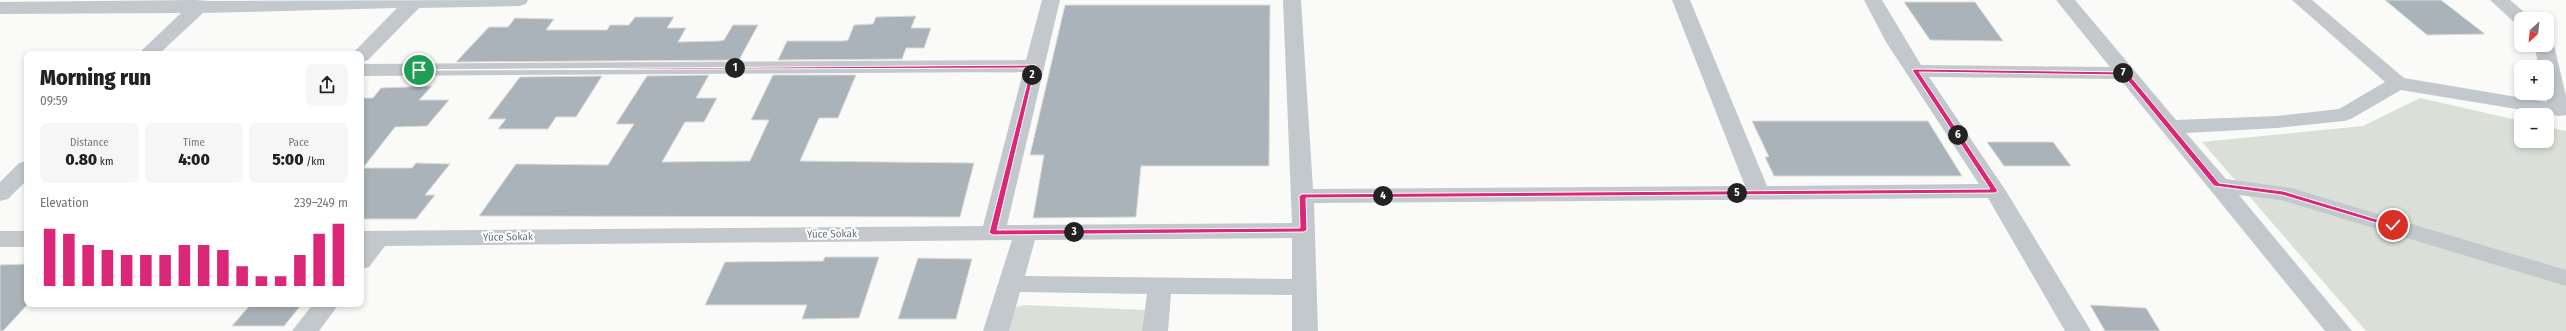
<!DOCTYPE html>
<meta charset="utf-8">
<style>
body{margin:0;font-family:"Fira Sans Condensed",sans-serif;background:#f6f6f6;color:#222;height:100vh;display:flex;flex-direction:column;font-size:15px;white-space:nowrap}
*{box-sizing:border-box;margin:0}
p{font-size:13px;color:#767676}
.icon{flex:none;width:22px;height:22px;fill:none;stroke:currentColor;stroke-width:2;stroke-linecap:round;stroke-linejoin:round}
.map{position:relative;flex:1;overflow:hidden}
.side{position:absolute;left:24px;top:51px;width:340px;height:256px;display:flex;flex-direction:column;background:#fff;border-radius:8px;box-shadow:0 2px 6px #0003}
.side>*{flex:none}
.needle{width:26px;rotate:207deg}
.buttons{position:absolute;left:2514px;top:12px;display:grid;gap:8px}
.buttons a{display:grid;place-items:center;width:40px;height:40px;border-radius:8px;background:#fff;box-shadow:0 2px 6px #0003;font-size:20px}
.pin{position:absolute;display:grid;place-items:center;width:34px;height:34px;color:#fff;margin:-17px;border:2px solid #fff;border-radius:50%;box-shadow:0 1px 4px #0007}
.km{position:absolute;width:20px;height:20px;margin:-10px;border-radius:50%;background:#222;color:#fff;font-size:11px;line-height:20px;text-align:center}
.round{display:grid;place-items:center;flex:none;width:42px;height:42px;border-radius:8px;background:#f6f6f6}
.summary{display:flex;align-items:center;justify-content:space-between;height:68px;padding:0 16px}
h1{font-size:22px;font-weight:800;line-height:30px}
.figures{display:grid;grid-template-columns:repeat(3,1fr);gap:6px;height:68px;padding:4px 16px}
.figures div{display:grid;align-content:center;border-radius:8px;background:#f6f6f6;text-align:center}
.figures b{font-size:17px;font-weight:800}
.figures small{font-size:11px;font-weight:400}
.figures p{font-size:11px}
.chart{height:112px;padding:8px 16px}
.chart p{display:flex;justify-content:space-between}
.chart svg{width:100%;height:72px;margin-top:4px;stroke:#db2777;stroke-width:6}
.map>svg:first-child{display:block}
.green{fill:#dadfd7}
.building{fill:#aab3b9;stroke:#dcdcda}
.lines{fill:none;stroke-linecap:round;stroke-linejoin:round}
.minor{fill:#c3c8cc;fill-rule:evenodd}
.route{fill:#db2777;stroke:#fff}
.labels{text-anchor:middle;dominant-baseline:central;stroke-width:4;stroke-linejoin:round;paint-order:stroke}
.street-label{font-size:11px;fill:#657683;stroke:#fff}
</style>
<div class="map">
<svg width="2566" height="331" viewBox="0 0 2566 331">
<rect width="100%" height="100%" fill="#fafaf8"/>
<path class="green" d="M2420,98l101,23v20h26v-14l19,4v200h-200l-164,-189 161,-16z
M1024,305l121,5 -3,21h-138l5,-22z"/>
<path class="building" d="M2385,0h56l44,34 -58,1z
M1904,2h71l28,39 -73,-1z
M1065,5h205l-1,161h-128l-5,51 -103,1 11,-63h-14z
M916,16l-5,12h20l-7,20h-18l-4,11 -124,1 9,-19h56l5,-1 6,-15 19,-1 3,-7z
M635,17h39l-7,11h19l-8,14 41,-1 5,-1 9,-15h25l-19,35 -283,2 33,-35h19l7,-9 39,1 -8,11h61l3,-5h19z
M709,75l-13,23h21l-13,24h-19l-23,40 88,-1 19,-41h-18l22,-45h83l-18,43h-19l-19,43 174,2 -14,54 -481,-1 37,-52 92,1 26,-41h-18l31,-48z
M602,76l-26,41h-20l-8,12h-50l8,-10h-18l32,-42z
M432,86l-13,14h30l-22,26 -32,1 -32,41h49l4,-5 34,1 -25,31h10l-19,24h-55v-121h12l8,-10z
M1752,121h176l34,55h-188l-9,-19h4z
M1987,142h66l18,24h-67z
M825,257h54l-20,61 -57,1 5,-14h-102l20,-43 98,-1z
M918,258l54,1 -16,60h-58z
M27,264v41l-24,26h-3v-66z
M251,304h51l-18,22h-52z
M2090,305l56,3 14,23h-55z"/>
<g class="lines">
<path class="minor" d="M194,0l18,1 316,-1 -2,4 -7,2 -100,2 -51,52 -7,2v-8h-9l45,-46 -194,5 -44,41h-21l43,-41 -181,1v-12z
M1042,0h18l-53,225 285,-2 -9,-223h18l12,189 432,-3 -73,-186h18l77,186 212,-2 -93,-142 -22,-42h18l39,65 189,2 -54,-67h19l101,120 101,-4 62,-7 46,-27 -93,-82h20l92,78 143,24 -2,-9h2v-26h-8l-5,-22h13v-5l7,5 12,51v19l-7,1 -158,-26 -50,29 -7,2 -67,7 -91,5 40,46 65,9 275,82v16l-285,-86 -42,-5 113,136h-27l-205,-252 -191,-2 77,114 85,140h-26l-77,-133 -674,5 4,128h-26v-36l-121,-1 -3,37h-26l5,-37 -127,-2 -11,39h-26l29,-91 -627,6 -16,21 -8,2v-38l622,-5 40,-154 -662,4v-12l665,-4zM1292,238v41l-267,-3 10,-36z
M2490,0h20l22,19h-11v5l-6,-1z
M27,161v19l-19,19 -8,2v-19l19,-19z
M0,231h27v16h-27z
M313,304h26l-20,27h-27z"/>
</g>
<path class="route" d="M1036,65l-39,165 303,-2 -1,-32 3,-2 688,-5 -78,-119 3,-1 212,3 92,111 64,8 113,34 -6,2 -108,-32 -68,-9 -91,-111 -204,-3 79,119 -3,2 -689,5 1,32 -3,2 -311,3 -4,-2 42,-165 -615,2z"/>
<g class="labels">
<g class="street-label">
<text transform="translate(832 234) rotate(-1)">Yüce Sokak</text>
<text transform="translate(508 237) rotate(-1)">Yüce Sokak</text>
</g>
</g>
</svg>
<div class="buttons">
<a><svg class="needle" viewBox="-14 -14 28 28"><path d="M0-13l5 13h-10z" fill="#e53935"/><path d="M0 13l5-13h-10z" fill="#767676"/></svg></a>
<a>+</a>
<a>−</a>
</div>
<div class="pin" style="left:419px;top:70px;background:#1e9e55"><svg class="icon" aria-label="arrive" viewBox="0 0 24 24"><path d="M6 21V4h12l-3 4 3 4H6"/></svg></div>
<div class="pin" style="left:2393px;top:225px;background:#d93025"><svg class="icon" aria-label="check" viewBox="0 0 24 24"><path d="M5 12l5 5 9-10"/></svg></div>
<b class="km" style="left:735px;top:68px">1</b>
<b class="km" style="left:1032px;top:75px">2</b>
<b class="km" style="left:1074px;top:232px">3</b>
<b class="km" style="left:1383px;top:196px">4</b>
<b class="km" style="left:1737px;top:193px">5</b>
<b class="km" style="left:1958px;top:135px">6</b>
<b class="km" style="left:2123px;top:73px">7</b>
<section class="side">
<div class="summary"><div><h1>Morning run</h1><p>09:59</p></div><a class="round"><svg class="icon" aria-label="share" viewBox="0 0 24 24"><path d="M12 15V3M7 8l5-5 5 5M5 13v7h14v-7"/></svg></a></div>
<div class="figures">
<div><p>Distance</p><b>0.80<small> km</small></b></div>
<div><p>Time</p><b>4:00</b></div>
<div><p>Pace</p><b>5:00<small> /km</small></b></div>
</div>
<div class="chart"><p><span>Elevation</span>239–249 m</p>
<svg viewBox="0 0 160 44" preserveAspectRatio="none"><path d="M5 44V9M15 44V12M25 44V19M35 44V22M45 44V25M55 44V25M65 44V25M75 44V19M85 44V19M95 44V22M105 44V32M115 44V38M125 44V38M135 44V25M145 44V12M155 44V6"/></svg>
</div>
</section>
</div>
